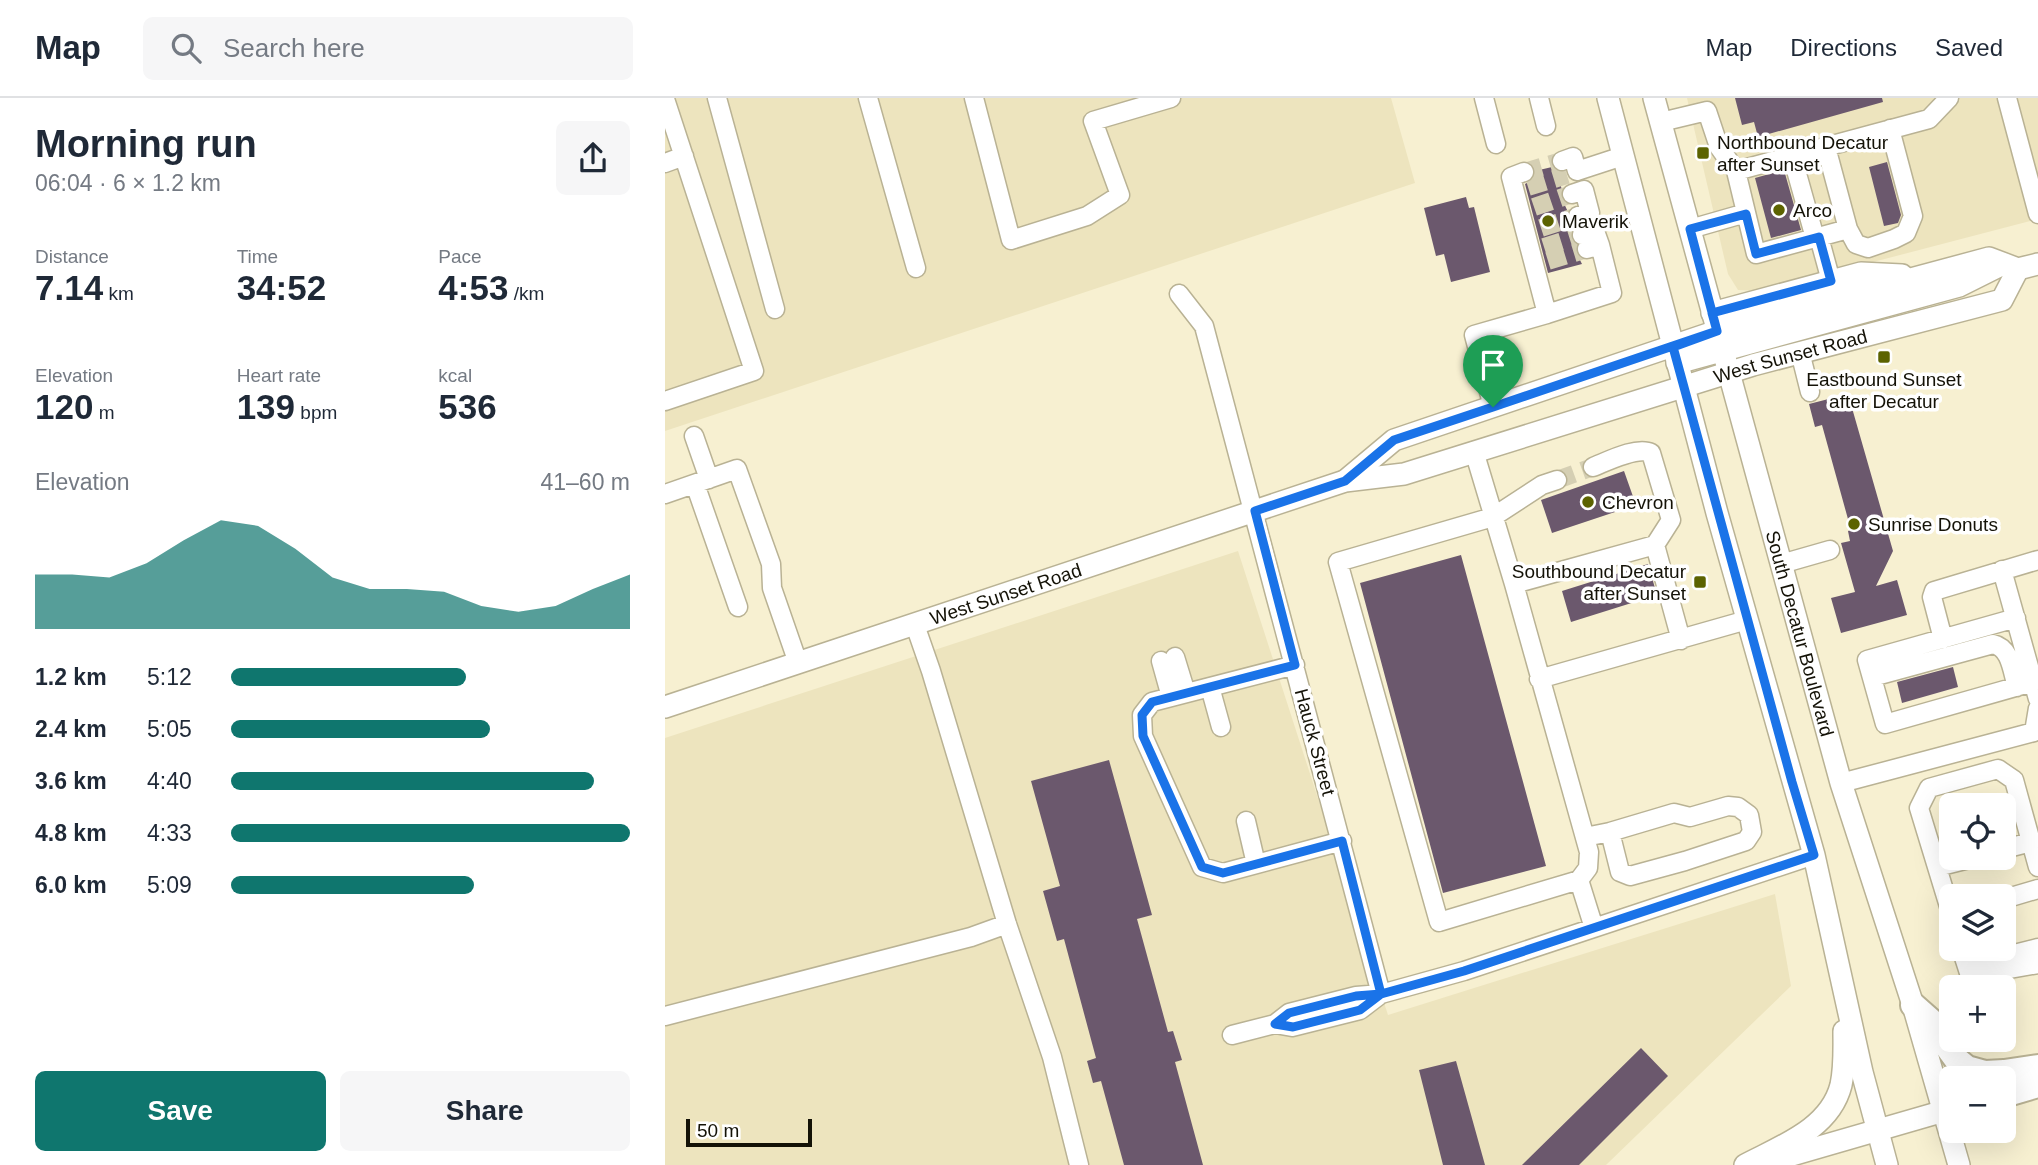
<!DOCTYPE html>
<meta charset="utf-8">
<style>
body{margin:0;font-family:Arial,sans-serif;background:#f6f6f7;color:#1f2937;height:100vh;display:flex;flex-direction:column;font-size:26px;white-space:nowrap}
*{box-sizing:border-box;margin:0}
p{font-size:23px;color:#747a83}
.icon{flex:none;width:38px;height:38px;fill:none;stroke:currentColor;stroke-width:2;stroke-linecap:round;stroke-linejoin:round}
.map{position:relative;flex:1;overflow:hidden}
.details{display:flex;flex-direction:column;background:#fff;width:665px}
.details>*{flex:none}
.controls{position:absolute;left:1274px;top:695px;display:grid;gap:14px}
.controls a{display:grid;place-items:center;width:77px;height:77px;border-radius:10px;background:#fff;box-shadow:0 7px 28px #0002;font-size:35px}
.scale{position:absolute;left:21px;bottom:18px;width:126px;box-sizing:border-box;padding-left:7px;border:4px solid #141207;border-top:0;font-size:19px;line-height:24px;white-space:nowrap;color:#141207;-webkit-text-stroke:5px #fff;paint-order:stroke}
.pin{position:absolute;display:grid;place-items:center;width:60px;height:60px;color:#fff;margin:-72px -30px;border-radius:50% 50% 50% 0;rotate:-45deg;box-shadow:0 0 7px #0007}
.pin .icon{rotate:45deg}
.round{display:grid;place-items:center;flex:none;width:74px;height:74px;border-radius:10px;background:#f6f6f7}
.overview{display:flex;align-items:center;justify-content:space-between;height:119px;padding:0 35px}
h1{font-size:38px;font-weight:700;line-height:52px}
.metrics{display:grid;grid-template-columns:repeat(3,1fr);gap:10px;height:119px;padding:7px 35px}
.metrics div{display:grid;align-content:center}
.metrics b{font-size:35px;font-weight:700}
.metrics small{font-size:19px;font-weight:400}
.metrics p{font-size:19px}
.chart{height:196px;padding:14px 35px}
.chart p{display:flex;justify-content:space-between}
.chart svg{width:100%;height:126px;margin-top:7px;fill:#0f766e;opacity:.7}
.primary-button{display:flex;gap:14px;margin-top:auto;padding:14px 35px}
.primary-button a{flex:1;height:80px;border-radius:10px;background:#0f766e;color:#fff;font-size:28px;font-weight:700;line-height:80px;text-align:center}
.primary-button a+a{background:#f6f6f7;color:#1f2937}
ul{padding:0 35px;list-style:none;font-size:23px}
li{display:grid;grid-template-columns:112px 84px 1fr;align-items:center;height:52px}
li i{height:18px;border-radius:9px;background:#0f766e}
header{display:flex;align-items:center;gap:42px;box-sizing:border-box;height:98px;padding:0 35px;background:#fff;border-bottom:2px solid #e0e1e3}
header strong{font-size:33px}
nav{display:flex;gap:38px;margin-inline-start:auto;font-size:24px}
.search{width:490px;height:63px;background:#f6f6f7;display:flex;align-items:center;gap:18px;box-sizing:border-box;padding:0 24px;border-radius:10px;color:#747a83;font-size:26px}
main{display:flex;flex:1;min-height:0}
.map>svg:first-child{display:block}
.built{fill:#ede4be}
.building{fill:#6b586d}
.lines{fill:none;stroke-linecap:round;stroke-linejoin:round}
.minor-tunnel{stroke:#d5cfb3;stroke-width:18;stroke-dasharray:18 9;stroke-linecap:butt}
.minor-casing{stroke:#b9b294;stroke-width:21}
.major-casing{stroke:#b9b294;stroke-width:24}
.highway-casing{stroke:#b9b294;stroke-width:28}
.minor{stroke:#fff;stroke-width:18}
.major{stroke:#fff;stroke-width:21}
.highway{stroke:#fff;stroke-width:24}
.route-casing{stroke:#fff;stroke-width:14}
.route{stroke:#1a73e8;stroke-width:9}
.poi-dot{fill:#5c6300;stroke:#fff;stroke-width:2.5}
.labels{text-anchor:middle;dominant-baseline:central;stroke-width:7;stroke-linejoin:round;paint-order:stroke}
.poi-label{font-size:19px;fill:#141207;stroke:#fff;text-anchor:start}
.street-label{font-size:19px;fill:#141207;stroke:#fff}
</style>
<header>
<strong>Map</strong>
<div class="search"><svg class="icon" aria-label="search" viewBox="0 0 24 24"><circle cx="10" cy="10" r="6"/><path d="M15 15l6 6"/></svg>Search here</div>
<nav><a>Map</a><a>Directions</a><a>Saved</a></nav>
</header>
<main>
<section class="details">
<div class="overview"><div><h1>Morning run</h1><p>06:04 · 6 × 1.2 km</p></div><a class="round"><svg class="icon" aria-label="share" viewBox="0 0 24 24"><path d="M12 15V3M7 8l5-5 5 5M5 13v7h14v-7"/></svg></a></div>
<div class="metrics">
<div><p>Distance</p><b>7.14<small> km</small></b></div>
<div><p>Time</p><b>34:52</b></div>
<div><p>Pace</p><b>4:53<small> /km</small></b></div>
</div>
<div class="metrics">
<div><p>Elevation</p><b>120<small> m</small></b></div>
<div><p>Heart rate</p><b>139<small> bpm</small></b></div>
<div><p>kcal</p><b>536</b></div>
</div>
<div class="chart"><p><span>Elevation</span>41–60 m</p>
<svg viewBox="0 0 160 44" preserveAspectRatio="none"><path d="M0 44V25L10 25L20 26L30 21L40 13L50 6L60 8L70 16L80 26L90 30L100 30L110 31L120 36L130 38L140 36L150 30L160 25V44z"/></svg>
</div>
<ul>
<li><b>1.2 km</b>5:12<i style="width:59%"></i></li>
<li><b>2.4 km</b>5:05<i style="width:65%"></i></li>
<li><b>3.6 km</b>4:40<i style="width:91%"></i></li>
<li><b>4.8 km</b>4:33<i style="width:100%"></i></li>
<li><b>6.0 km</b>5:09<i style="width:61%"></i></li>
</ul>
<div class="primary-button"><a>Save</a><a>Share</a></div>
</section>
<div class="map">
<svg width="1373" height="1067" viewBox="0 0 1373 1067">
<rect width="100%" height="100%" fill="#f7f0d1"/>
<path class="built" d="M0,0h726l24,85 -750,248z
M1022,0h351v121l-276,72 -24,-1 -10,-16z
M573,453l150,464 387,-121 16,92 -185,179h-941v-427z"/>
<path class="building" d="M1070,0h147l1,4 -125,35 -4,-15 -12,3z
M1222,64l14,53 -3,8 -14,3 -15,-59z
M887,69l4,3 6,20 -1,7 7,15 -1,7 5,10 -1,9 6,7 -1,7 6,12 -34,9 -23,-89 7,-4 3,-9z
M1119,72l17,60 -30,8 -16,-60z
M801,99l3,11 5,-1 16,65 -39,10 -7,-28 -8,2 -12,-48z
M1183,296l45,157 -17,35 21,-6 10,35 -66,18 -10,-35 24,-6 -14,-49 9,-2 -2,-10 3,-1 -29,-105 -7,2 -6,-23z
M959,373l12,34 -84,28 -11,-33z
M796,457l85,311 -103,27 -83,-310z
M983,466l9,31 -86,27 -9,-31z
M1288,569l5,20 -56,16 -5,-21z
M444,662l43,155 -15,4 31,113 5,-1 9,29 -7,2 28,103h-79l-23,-84 -8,2 -6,-22 9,-3 -32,-119 -7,2 -14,-50 17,-5 -29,-105z
M976,950l27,28 -89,89h-57z
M791,963l29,104h-42l-24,-95z"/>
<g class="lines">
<path class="minor-tunnel" d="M859,74l38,-11
M863,89l39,-12
M869,109l38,-13
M876,130l37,-12
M879,149l38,-12
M883,163l39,-12
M892,382l36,-13"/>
<defs>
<path id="minor" d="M52,0l58,211
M203,0l48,170
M309,0l37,142 76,-24 33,-21 -27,-74 78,-23
M819,0l12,46
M874,0l7,28
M1342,0l31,116
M0,1l89,272 -89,30
M996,24l46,-11 12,36 17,24 20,83 92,-25 -22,-82
M1127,58l23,82
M897,63l11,-4 4,14 46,-15
M0,65l19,-7
M1071,73l193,-52 20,-21
M907,96l12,-4 6,23 -12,3
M1025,131l56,-16
M1183,131l8,15 12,4 26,-9 12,-6 7,-17 -23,-87
M917,137l13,-4 5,14 -13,4
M1154,139l12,44
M514,196l25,32 177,668
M882,216l65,-21 -12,-48
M1135,254l10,40
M828,309l-19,-72 73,-21 -36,-137 13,-5
M29,338l15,43
M809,353l40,133 75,268 -1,16 -9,12 15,48
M928,369c15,-6 44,-21 58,-14l20,67 -16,25
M892,382l-15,5 -49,32 -155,45 101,360 140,-42
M30,386l43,123
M0,396l72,-25 34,95 1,24 26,75
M1116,466l49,-14
M1337,472l36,129
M849,486l141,-39 26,95
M1351,520l-149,42 18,64 148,-42
M250,527l16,46 76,253 45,133 27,108
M1278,541l-11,-42 2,-6 104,-31
M510,559l11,36
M496,563l10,36
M630,567l-143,37 -10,13 1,21 59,131 21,6 119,-32
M1207,579l121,-33c18,4 19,27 24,43
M874,581l208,-59
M545,589l11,40
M1176,685l193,-51 4,-24
M581,723l10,43
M920,739l25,-5 64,-19 16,4 38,-11 10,1 11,8 3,17 -6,9 -61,20 -55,15 -10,-4 -10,-40
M1339,751l27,-7
M1272,769l36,-9
M1339,801l34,-10
M1286,815l-32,-105 10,-20 69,-19 16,11 24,87
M1296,850l9,28 68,-12
M1305,867l68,-17
M0,918l306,-79 36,-13
M610,926l17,3 68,-17 21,-16
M567,937l43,-11 14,-11 67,-17 25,-2 83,-23 350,-116"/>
<g id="major">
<path d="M943,0l109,415 97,342 48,217 25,93"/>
<path id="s1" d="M989,0l187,685 72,222 46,160"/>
<path d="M1047,215l149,-40 41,2"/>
<path d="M1012,265l282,-77 44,-22"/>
<path d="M680,383l49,-41 323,-109 272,-73 29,11 20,-5"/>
<path id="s2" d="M0,609l680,-226 59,-7 349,-109 249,-65 16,-31"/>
<path d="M1106,1063l173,-50"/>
<path d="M1080,1067c36,-19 85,-36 96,-80 4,-18 3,-37 3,-54"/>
</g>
<path id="highway" d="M1248,907l17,15 10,17 16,22 11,9 18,5 19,-1 34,-5
M1339,997l34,-10
M1279,1013l7,-2"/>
</defs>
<use href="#minor" class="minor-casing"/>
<use href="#major" class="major-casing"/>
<use href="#highway" class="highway-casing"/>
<use href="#minor" class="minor"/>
<use href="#major" class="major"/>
<use href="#highway" class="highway"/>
</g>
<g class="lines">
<defs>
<path id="route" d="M828,309l-99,33 -49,41 -90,30 40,154 -143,37 -10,13 1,21 59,131 21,6 119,-32 39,153 -25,2 -67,17 -14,11 18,3 67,-17 21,-16 83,-23 350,-116 -22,-73 -119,-435 44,-16 -5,-18 119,-32 -12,-44 -63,17 -10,-40 -56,15 27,102 -224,76"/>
</defs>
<use href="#route" class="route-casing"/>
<use href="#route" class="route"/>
</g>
<g class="poi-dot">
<rect x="1031" y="48" width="14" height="14" rx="3.5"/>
<circle cx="1114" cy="112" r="7"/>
<circle cx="883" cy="123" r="7"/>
<rect x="1212" y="252" width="14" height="14" rx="3.5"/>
<circle cx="923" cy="404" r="7"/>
<circle cx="1189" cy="426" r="7"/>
<rect x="1028" y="477" width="14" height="14" rx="3.5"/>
</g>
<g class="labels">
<g class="poi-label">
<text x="1052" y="44">Northbound Decatur<tspan x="1052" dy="22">after Sunset</tspan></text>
<text x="1128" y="112">Arco</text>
<text x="897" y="123">Maverik</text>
<text x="1219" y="281" text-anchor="middle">Eastbound Sunset<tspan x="1219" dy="22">after Decatur</tspan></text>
<text x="937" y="404">Chevron</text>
<text x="1203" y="426">Sunrise Donuts</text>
<text x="1021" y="473" text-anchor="end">Southbound Decatur<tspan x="1021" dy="22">after Sunset</tspan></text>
</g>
<g class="street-label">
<text stroke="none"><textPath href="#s2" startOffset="1180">West Sunset Road</textPath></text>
<text stroke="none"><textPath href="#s2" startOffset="359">West Sunset Road</textPath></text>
<text stroke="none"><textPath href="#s1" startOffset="555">South Decatur Boulevard</textPath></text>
<text transform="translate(650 644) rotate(75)">Hauck Street</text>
</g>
</g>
</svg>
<div class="controls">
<a><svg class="icon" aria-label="locate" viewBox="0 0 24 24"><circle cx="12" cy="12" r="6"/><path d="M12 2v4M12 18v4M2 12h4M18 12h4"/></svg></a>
<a><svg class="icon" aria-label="layers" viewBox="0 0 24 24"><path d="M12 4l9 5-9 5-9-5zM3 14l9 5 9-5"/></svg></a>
<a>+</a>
<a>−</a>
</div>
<div class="scale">50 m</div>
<div class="pin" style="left:828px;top:309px;background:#1e9e55"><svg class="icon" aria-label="arrive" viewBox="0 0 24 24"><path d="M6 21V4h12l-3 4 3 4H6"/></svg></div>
</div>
</main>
